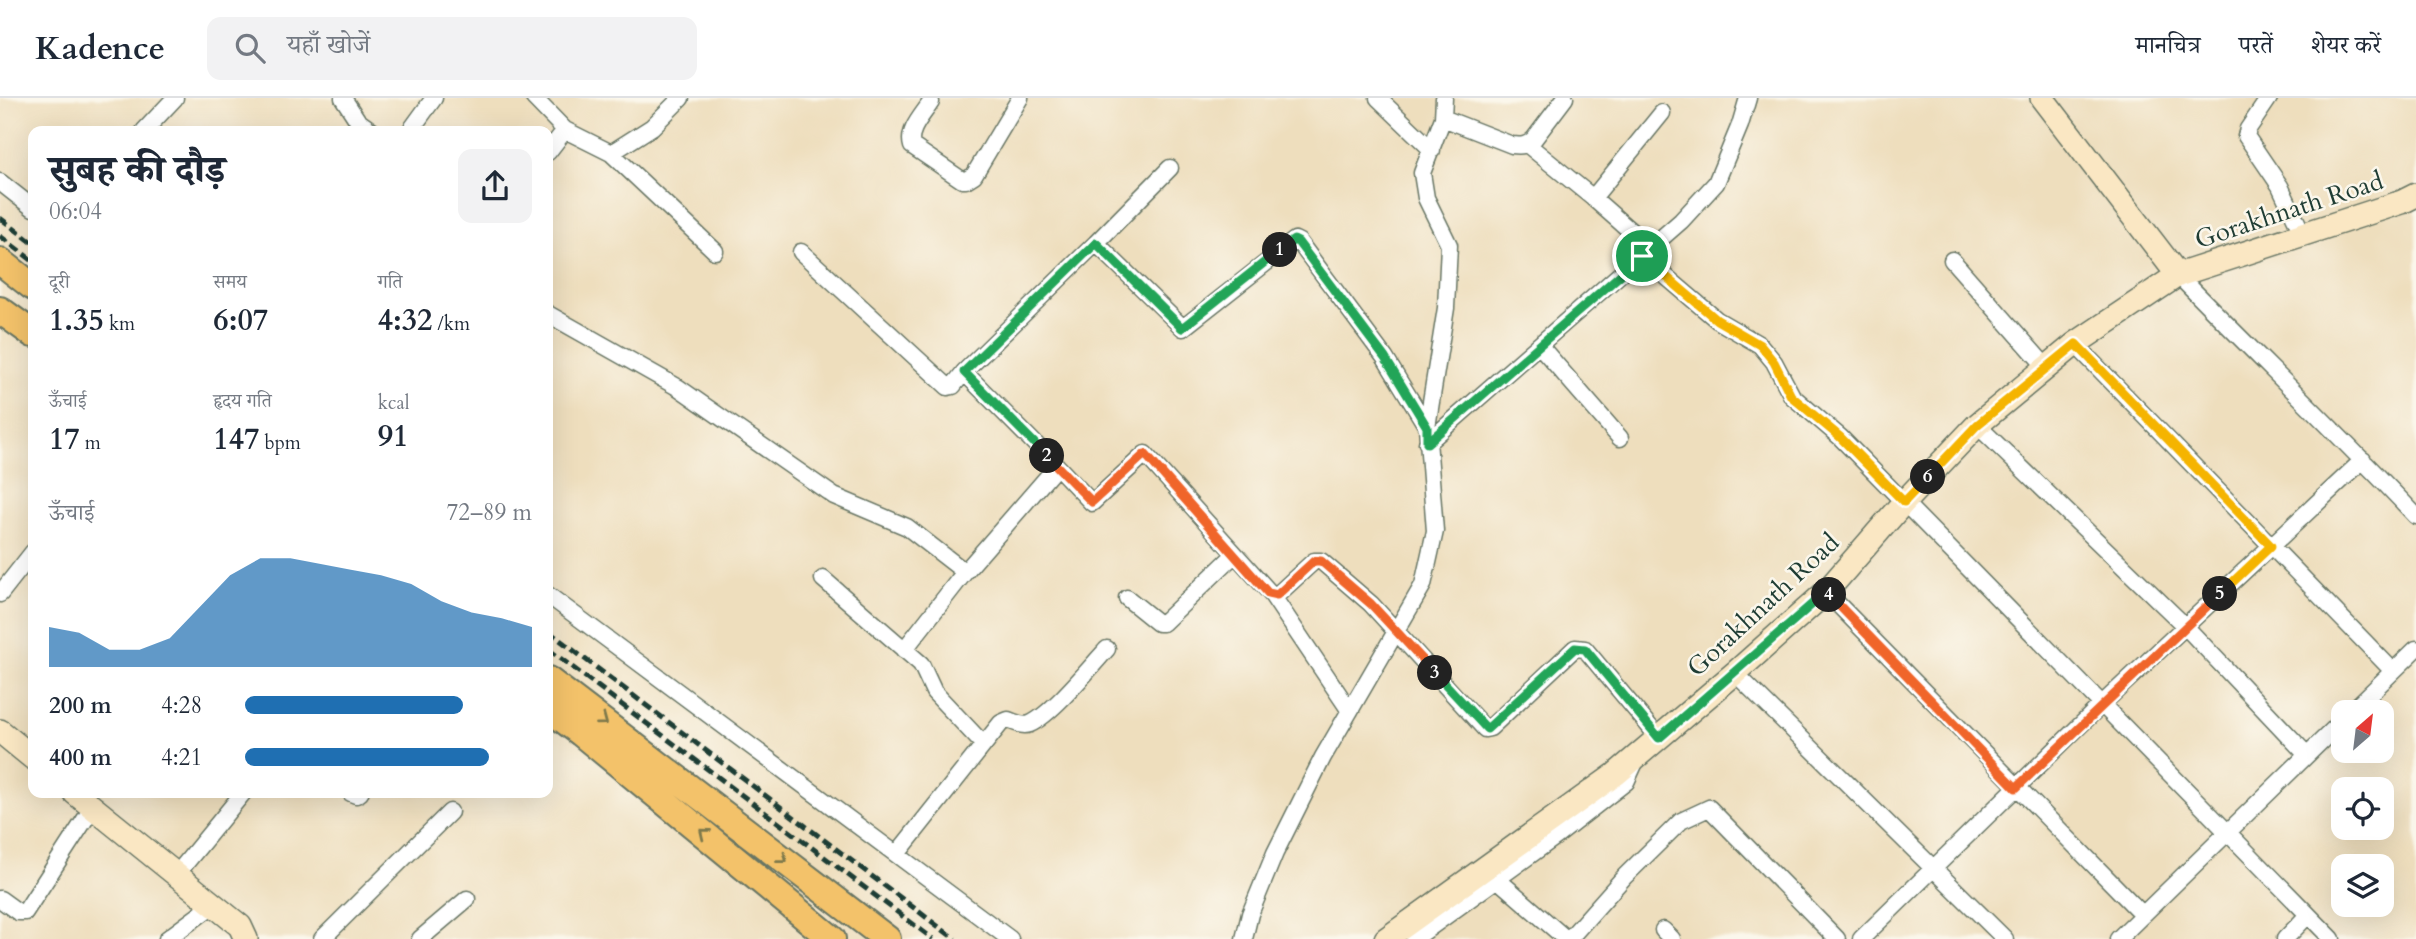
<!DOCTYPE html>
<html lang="hi">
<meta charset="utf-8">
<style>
body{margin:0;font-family:Cardo,"Noto Serif Devanagari",serif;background:#f2f2f3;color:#1f2937;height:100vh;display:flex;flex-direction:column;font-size:26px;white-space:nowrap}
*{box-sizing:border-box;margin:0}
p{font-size:23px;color:#747a83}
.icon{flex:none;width:38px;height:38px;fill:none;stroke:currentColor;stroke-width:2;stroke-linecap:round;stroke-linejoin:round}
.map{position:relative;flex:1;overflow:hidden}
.drawer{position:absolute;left:28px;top:28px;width:525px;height:672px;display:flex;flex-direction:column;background:#fff;border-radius:14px;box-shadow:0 7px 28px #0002}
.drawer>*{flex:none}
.needle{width:46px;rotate:28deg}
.fabs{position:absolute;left:2331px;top:602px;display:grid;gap:14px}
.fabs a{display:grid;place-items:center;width:63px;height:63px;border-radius:14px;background:#fff;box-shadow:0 7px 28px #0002;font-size:35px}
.pin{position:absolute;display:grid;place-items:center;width:60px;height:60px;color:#fff;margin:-30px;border:4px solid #fff;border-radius:50%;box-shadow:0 2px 7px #0007}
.km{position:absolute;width:35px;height:35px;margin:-18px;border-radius:50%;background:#222;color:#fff;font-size:19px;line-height:35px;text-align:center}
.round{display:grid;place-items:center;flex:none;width:74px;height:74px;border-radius:14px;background:#f2f2f3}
.headline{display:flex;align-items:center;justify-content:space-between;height:119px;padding:0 21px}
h1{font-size:38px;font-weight:800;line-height:52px}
.figures{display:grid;grid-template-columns:repeat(3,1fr);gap:10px;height:119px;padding:7px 21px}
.figures div{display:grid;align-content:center}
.figures b{font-size:30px;font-weight:800}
.figures small{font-size:19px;font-weight:400}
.figures p{font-size:19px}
.chart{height:196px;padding:14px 21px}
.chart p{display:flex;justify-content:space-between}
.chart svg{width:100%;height:126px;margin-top:7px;fill:#1f6fb2;opacity:.7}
ul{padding:0 21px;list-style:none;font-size:23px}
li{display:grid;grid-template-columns:112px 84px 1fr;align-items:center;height:52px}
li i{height:18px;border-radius:9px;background:#1f6fb2}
header{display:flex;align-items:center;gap:42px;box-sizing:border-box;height:98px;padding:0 35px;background:#fff;border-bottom:2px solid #e0e1e3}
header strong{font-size:33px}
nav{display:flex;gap:38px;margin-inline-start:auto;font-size:24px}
.search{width:490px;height:63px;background:#f2f2f3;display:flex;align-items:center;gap:18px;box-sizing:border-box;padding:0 24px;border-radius:14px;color:#747a83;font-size:26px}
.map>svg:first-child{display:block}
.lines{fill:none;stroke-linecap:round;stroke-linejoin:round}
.street-casing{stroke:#677564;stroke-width:19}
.secondary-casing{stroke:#677564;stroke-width:26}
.primary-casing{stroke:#677564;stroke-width:30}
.street{stroke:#fff;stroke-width:16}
.secondary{stroke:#fae7c3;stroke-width:23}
.primary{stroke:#f3c26a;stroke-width:26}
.rail{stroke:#1f3d34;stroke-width:5;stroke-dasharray:10 5;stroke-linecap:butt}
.oneway{stroke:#7e794c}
.split-1-casing{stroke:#fff;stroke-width:14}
.split-2-casing{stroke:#fff;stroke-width:14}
.split-3-casing{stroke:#fff;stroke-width:14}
.split-4-casing{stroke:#fff;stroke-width:14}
.split-5-casing{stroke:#fff;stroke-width:14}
.split-6-casing{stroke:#fff;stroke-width:14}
.split-7-casing{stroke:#fff;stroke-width:14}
.split-1{stroke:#22a559;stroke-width:9}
.split-2{stroke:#22a559;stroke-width:9}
.split-3{stroke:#f0652b;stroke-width:9}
.split-4{stroke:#22a559;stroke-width:9}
.split-5{stroke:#f0652b;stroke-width:9}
.split-6{stroke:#f5b400;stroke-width:9}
.split-7{stroke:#f5b400;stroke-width:9}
.labels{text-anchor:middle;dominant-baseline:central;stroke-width:5;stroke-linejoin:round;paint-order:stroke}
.street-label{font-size:26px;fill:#1f3d34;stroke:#fbf7ec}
</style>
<header>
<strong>Kadence</strong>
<div class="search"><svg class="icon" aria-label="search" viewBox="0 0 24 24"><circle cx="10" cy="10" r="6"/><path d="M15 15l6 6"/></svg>यहाँ खोजें</div>
<nav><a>मानचित्र</a><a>परतें</a><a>शेयर करें</a></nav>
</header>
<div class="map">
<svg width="2416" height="841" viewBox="0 0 2416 841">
<rect width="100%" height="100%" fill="#fbf7ec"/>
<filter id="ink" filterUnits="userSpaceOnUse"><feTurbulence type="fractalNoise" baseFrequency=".0143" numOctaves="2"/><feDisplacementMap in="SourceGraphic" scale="14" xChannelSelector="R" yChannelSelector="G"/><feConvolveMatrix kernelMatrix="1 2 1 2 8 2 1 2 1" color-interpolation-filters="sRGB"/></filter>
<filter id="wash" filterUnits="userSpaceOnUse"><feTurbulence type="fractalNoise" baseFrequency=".00686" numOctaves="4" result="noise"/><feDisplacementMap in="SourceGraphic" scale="28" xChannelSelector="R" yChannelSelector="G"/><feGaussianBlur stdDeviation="1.57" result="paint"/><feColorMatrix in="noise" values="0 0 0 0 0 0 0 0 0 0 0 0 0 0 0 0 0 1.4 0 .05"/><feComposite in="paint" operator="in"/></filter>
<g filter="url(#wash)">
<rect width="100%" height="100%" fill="#eedebd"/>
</g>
<g filter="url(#ink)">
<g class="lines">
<defs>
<path id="street" d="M343,0l15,23 14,10
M534,0l31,32 46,23 104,98
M1378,0l54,52
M2269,0l-21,31 -2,7 34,50 23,49
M931,4c-8,13 -24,28 -19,44l50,34h4l8,-5 46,-77
M1443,20l69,27c9,1 15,1 22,-6l31,-41
M144,33l31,-33
M410,33l24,-33
M1528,47l65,53 69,-85
M548,54l17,-22
M611,55l41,-26 29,-29
M0,84l33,26
M1593,100l57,50
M1096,145l74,-75
M801,154l147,135 5,-1 11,-14 132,-129 87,85 112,-88 4,2 86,116 42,69 8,104 -12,54 -100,172 -48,96 -25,61 -6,25
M1642,158l75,64 43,25 14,17 18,34 48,41 492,502
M1952,162l95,108
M2178,177c79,81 161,159 238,241
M548,216l131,74 155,108 73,31 58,45
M2075,246l318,327
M1540,248l80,92
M1977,327l208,201 122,129
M1427,329l19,-119 3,-63 -23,-47 -4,-25 21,-55 1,-20
M1427,345l254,-222 35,-38 24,-58 8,-27
M1057,368l35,37 53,-49 127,141h5l37,-34h7l50,43 114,125 5,-1 85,-80 10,1 74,89
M823,481l98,85 13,28 49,52
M1826,494l317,323
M0,496l33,-42
M548,497l462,344
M1272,497l78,116
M1127,500l31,25h5l71,-68
M904,552l61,-78 92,-106 -93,-94
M1735,575l270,266
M2351,614l65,-63
M351,695l5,2 4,-2
M897,756l104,-131 7,-3c7,2 14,7 22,4 21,-9 60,-56 77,-75
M176,777l67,-82
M1497,781l69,60
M0,801l18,13h7l68,-105
M1663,832l9,9
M167,841l46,-34
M322,841l128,-127
M420,841l47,-40
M1414,841l144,-104 68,-53 10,-22
M1569,841l56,-63 56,-55 28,-13 128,131
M1861,841l240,-234 262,-245
M2118,841l225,-219
M2285,841l23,-24"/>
<path id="secondary" d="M2042,0l136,177
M0,633l33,27
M75,695l165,133 6,13
M1386,841l230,-165 119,-101 91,-81 78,-90 73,-77 98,-81 103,-69 224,-73 14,-7"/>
<path id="primary" d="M0,163l33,26
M0,212l33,24
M548,582l339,259
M548,610l33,25 251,206"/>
</defs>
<use href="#street" class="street-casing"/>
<use href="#secondary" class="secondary-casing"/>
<use href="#primary" class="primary-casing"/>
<use href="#street" class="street"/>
<use href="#secondary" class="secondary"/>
<use href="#primary" class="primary"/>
<path class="rail" d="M0,120l33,25
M0,138l33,25
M548,533l407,308
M548,551l385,290"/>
</g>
<defs><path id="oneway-chevron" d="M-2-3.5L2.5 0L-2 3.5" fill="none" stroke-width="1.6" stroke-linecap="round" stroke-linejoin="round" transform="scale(1.75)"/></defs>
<g class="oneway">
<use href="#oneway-chevron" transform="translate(603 623) rotate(37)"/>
<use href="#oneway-chevron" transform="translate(704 735) rotate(-141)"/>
<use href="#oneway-chevron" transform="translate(783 761) rotate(38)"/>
</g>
</g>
<g class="lines" filter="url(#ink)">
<defs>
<path id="split-1" d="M1280,152l14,-10 4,2 87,116 42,69v16l215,-187"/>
<path id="split-2" d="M1047,358l-83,-84 132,-129 86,85 98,-78"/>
<path id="split-3" d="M1047,358l45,46 53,-48 123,139 9,2 37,-34h7l50,43 64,69"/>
<path id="split-4" d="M1435,575l52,56 88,-81 10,1 74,89 167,-146 3,3"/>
<path id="split-5" d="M1829,497l187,193 204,-194"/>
<path id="split-6" d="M1928,379l49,-52 99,-81 195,202 -51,48"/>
<path id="split-7" d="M1642,158l75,64 43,25 14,17 17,34 49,41 64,65 24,-25"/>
</defs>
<use href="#split-1" class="split-1-casing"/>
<use href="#split-2" class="split-2-casing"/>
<use href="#split-3" class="split-3-casing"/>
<use href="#split-4" class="split-4-casing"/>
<use href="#split-5" class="split-5-casing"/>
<use href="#split-6" class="split-6-casing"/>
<use href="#split-7" class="split-7-casing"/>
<use href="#split-1" class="split-1"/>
<use href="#split-2" class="split-2"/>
<use href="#split-3" class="split-3"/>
<use href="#split-4" class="split-4"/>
<use href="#split-5" class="split-5"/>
<use href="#split-6" class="split-6"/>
<use href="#split-7" class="split-7"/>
</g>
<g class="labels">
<g class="street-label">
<text transform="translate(2289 112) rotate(-18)">Gorakhnath Road</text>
<text transform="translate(1763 507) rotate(-43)">Gorakhnath Road</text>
</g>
</g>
</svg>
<div class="fabs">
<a><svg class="needle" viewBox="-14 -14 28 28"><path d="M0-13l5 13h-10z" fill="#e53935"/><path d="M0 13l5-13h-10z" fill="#747a83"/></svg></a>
<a><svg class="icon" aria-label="locate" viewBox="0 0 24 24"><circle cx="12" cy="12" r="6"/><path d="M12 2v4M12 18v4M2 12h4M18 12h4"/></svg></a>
<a><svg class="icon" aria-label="layers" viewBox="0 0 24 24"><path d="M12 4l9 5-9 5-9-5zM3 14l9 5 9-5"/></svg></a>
</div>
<div class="pin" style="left:1642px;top:158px;background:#1e9e55"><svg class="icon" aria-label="arrive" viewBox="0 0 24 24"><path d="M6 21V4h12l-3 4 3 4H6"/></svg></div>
<b class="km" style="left:1280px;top:152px">1</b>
<b class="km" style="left:1047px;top:358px">2</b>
<b class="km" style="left:1435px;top:575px">3</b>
<b class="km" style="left:1829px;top:497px">4</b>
<b class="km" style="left:2220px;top:496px">5</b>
<b class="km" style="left:1928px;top:379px">6</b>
<section class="drawer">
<div class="headline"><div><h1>सुबह की दौड़</h1><p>06:04</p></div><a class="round"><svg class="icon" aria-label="share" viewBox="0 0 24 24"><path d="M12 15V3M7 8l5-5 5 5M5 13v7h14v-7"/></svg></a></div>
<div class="figures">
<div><p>दूरी</p><b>1.35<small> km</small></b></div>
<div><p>समय</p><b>6:07</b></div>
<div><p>गति</p><b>4:32<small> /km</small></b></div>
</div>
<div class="figures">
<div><p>ऊँचाई</p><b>17<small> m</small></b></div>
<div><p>हृदय गति</p><b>147<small> bpm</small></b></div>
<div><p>kcal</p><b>91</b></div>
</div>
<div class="chart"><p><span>ऊँचाई</span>72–89 m</p>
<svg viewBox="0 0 160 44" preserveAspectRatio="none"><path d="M0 44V30L10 32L20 38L30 38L40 34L50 23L60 12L70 6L80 6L90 8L100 10L110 12L120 15L130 21L140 25L150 27L160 30V44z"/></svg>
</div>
<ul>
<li><b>200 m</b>4:28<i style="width:76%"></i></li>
<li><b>400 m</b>4:21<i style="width:85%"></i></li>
</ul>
</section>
</div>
